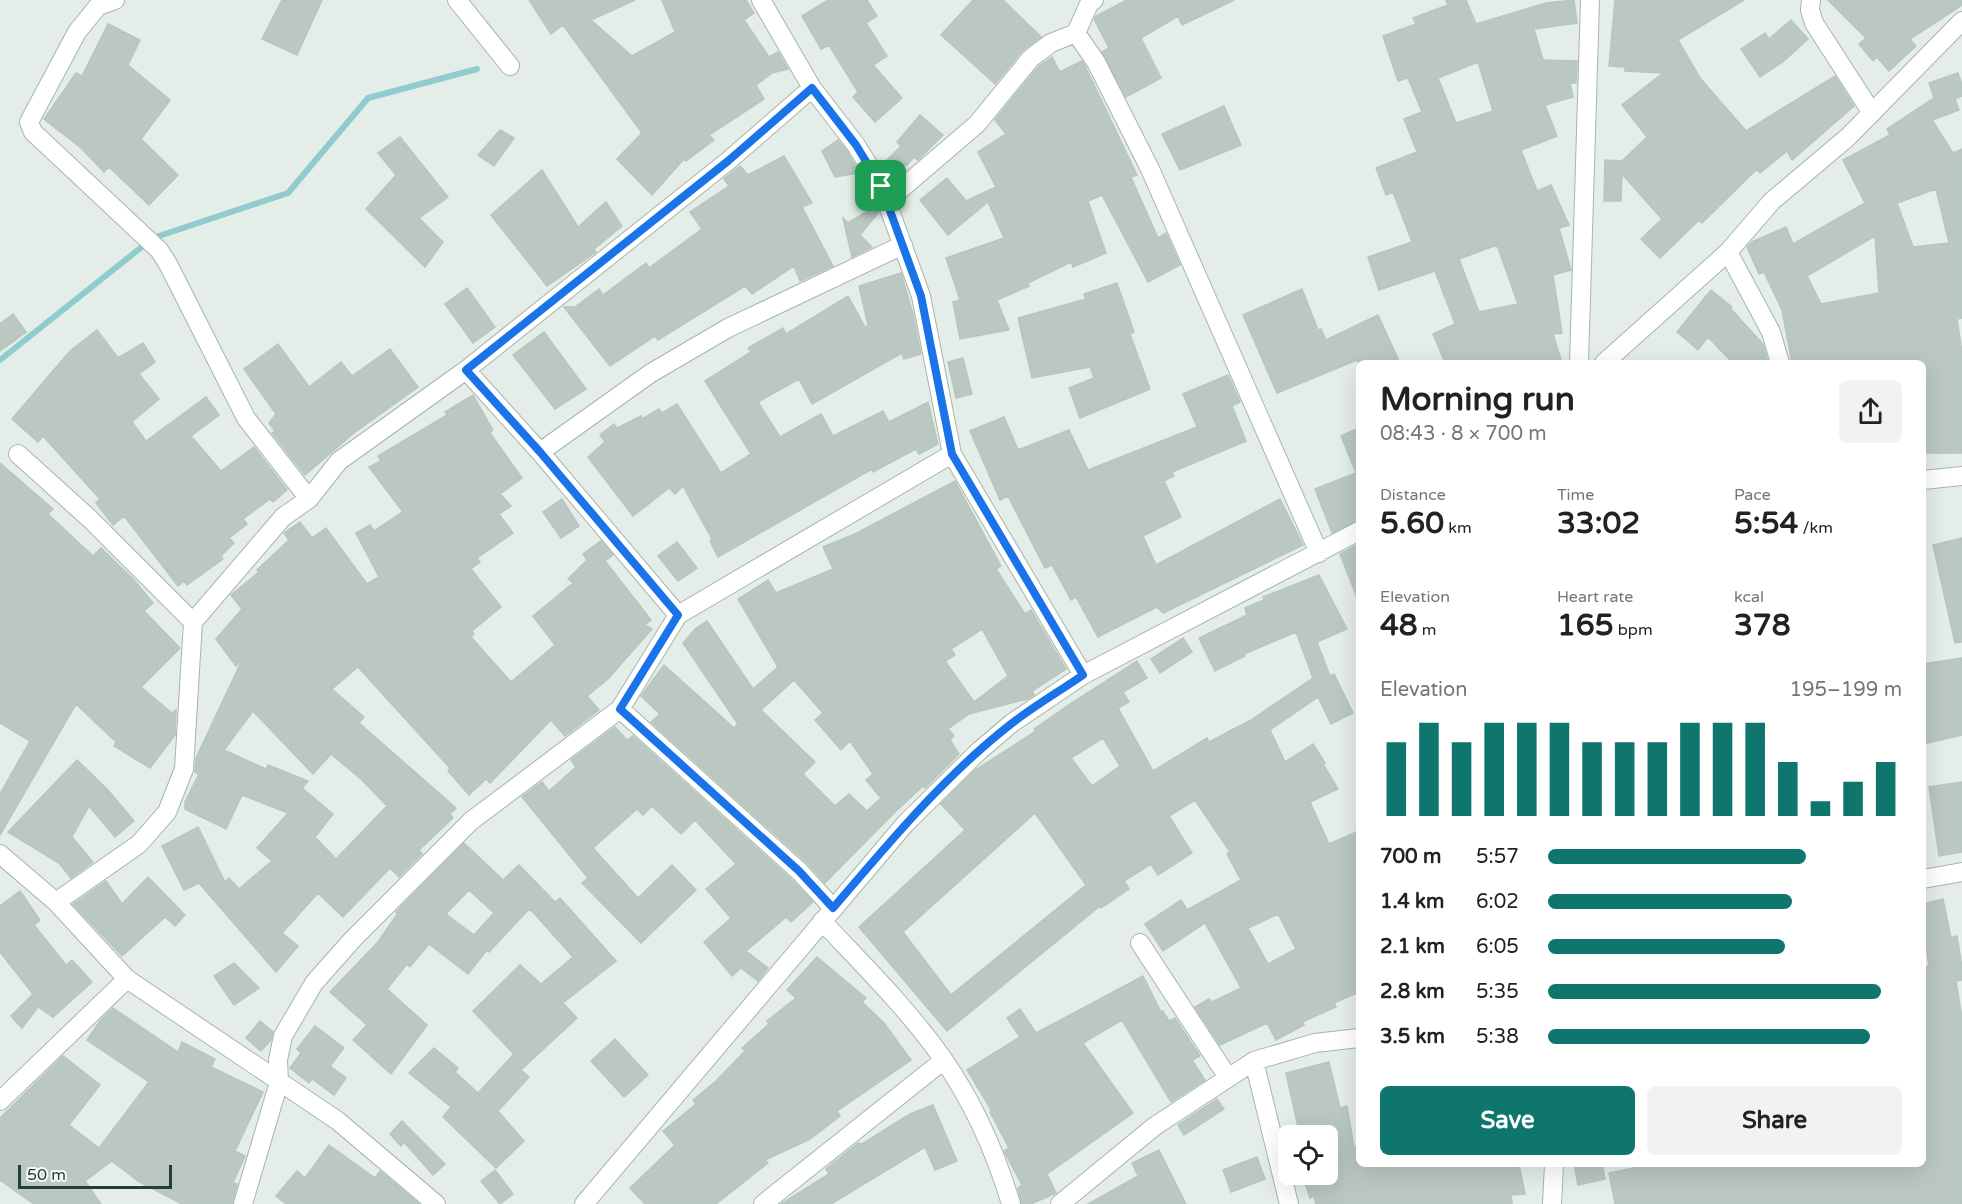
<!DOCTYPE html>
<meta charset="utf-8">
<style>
body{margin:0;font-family:"Varela Round",sans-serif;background:#f2f2f2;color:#222;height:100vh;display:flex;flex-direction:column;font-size:22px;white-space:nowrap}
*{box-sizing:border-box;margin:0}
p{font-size:20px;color:#767676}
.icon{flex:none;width:33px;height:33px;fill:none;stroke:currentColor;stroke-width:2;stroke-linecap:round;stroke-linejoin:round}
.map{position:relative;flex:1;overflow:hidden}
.sheet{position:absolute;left:1356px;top:360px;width:570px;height:807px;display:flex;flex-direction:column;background:#fff;border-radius:9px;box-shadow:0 6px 24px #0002}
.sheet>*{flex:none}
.tools{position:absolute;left:1278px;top:1125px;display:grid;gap:12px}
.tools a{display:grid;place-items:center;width:60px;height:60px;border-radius:9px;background:#fff;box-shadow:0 6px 24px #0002;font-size:30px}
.scale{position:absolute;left:18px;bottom:15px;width:154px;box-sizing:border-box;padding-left:6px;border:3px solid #253e34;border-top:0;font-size:16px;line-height:21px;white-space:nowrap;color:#253e34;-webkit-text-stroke:4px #f5f9f7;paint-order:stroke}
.pin{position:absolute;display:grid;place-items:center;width:51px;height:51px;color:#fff;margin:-26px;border-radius:12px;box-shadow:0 3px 9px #0006}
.round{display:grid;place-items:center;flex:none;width:63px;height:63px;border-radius:9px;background:#f2f2f2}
.summary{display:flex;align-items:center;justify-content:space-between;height:102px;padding:0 24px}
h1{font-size:33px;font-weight:700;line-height:45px}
.metrics{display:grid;grid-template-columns:repeat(3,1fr);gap:9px;height:102px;padding:6px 24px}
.metrics div{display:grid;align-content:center}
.metrics b{font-size:30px;font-weight:700}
.metrics small{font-size:16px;font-weight:400}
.metrics p{font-size:16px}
.chart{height:168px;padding:12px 24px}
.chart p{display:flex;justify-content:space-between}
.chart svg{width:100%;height:108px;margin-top:6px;stroke:#0f766e;stroke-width:6}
.cta{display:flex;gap:12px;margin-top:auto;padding:12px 24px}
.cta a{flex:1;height:69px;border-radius:9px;background:#0f766e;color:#fff;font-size:24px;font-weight:700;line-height:69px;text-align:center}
.cta a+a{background:#f2f2f2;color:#222}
ul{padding:0 24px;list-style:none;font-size:20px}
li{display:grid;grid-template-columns:96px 72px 1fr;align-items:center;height:45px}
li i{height:15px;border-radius:8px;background:#0f766e}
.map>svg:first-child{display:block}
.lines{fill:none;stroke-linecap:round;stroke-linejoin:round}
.stream{stroke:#90cbce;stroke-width:6}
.building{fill:#bac8c1;stroke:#b7c6be;stroke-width:1.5;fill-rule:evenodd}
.street-casing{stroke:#a7b5ae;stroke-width:20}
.secondary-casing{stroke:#a3b8af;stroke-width:20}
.street{stroke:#fff;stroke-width:18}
.secondary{stroke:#fff;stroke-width:18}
.route-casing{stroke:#fff;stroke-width:12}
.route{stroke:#1a73e8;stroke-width:8}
</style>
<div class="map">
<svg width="1962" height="1204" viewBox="0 0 1962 1204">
<rect width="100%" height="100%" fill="#e4ede8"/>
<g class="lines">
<path class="stream" d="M0,360l153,-122 135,-45 80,-95 109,-29"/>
</g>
<path class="building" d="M282,0h40l-25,55 -35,-16z
M529,0h106l-44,20 41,36 43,-24 -13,-32h84l8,13 -10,7 25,37 9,-5 10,17 -16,4 -16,12 8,14 -55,36 5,5 -28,21 -2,-2 -32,36 -35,-36 25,-26 -79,-108 -12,9z
M828,0h39l10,16 -11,7 21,33 -14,9 29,33 -27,24 -22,-25 5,-5 -29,-47 -8,4 -19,-33z
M973,0h30l38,37 -19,14 -27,33 -54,-49z
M1127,0h107l-52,25 -4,-9 -37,22 20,40 -35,19 -24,-45 7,-4 -15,-29 2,-3z
M1446,0h20l10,24 70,-21 28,-3 3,23 -43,6 9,31 34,1 -1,22h-6l3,14 -28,8 12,31 -36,14 16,41 14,-6 18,40 -10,3 12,42 -18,5 9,58 -9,1 9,29h-117l-12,-29 22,-10 -20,-53 -56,19 -11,-33 44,-15 -19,-50 -7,3 -10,-27 41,-16 -13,-33 18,-7 -14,-34 -10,3 -15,-45 33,-12 -3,-6 35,-13zM1478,62l15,49 -37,12 -18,-45zM1497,245l21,59 -39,8 -20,-53z
M1615,0h129l-66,40 22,38 46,53 89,-55 19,30 -62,54 -5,-9 -27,22 -3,-4 -55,54 -3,-3 -39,38 -19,-19 21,-20 -40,-45 -1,27h-17l1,-41 17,1 25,-24 -25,-32 41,-32 -38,-2v-4l-16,-1z
M1828,0h134v5l-52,34 6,7 -27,25 -12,-14 -4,4 -14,-17 7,-6z
M1791,20l17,19 -24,22 -24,16 -19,-28 24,-16 4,6z
M108,24l32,16 -12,25 42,35 -29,39 37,36 -29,30 -40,-38 -5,5 -23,-24 -37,-29 32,-46 6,3z
M1052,57l8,15 22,-11 4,7 51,107 -6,2 27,61 8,-5 14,32 -32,17 -46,-87 -14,6 18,52 -33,14 -2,-5 -43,21 1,3 -32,14 12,30 -49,9 -7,-37 7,-2 -14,-42 58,-20 -16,-36 -40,33 -28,-35 27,-22 19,23 30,-14 -18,-35 28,-18 -11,-14 44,-54z
M1958,73l4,12v11l-7,3 4,11 -27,10 21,33 9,-4v169l-5,1 5,33v101h-39v-90h-131l-10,-53 -18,-38 -5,2 -12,-27 5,-5 34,-15 7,17 72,-41 -22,-43 47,-25 -3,-6 47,-31 -5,-15zM1936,189l13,54 -36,4 -16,-44zM1875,236l4,57 -58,11 -14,-28z
M1224,106l17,39 -61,25 -18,-36z
M920,115l23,20 -25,25 -4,-3 -7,8 -23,4 -2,-4 19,-19 -4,-4z
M500,130l14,8 -20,28 -16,-11z
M400,137l48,60 -29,21 24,24 -18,25 -59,-58 30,-34 -18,-22z
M838,140l9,11 12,22 -24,4 -13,-26z
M784,156l28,47 -10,4 31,59 -33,15 -6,-15 -42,28 -7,-8 -87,54 -3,-4 -45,30 -46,-59h11l24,-18 4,6 43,-32 3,5 53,-39 -12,-17 39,-26 -5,-7 16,-13 8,9z
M542,170l36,57 28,-25 16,24 -28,23 2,3 -49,34 -56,-71z
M876,206l3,6 -19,23 12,12 -20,10 -9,-39 5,5z
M901,273l12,41 8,40 -17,5 -2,-6 -90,51 -13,-25 -41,23 22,35 41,-23 12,22 50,-25 6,11 39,-20 10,42 -19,10 -3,-5 -43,23 -1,-3 -154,88 -8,-16 2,-2 -29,-53 -8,8 -6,-6 -36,28 -45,-59 17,-15 -5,-7 14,-11 3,4 24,-12 1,3 17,-10 3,4 15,-9 44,69 30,-19 -46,-73 46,-29 -3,-4 35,-20 3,6 62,-38 17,31 3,-2 -9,-39z
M1117,283l17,49 -4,2 20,55 -70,29 -11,-30 25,-10 -4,-11 -58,11 -14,-60 68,-19 -2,-5z
M467,288l28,39 -22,16 -28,-39z
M1302,289l16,41 3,-1 5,11 52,-25 22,48h-41l-2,-3 -80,33 -34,-78z
M1711,290l21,17 -1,2 32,35 5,19h-35l-25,-26 -10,13 -21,-18z
M13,314l13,18 -26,19v-27z
M97,330l21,28 25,-15 12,19 -16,12 20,25 -27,23 14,19 60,-44 13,18 -28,21 30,35 33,-24 33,43 -14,12 -3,-3 -27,20 4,5 -18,14 5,5 -13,13 2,3 -36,26 -3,-4 -6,5 -54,-70 -11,9 -17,-22 4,-4 -57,-63 -5,6 -26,-23 58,-68z
M544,332l42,57 -31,20 -42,-54z
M278,344l31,43 32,-25 11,14 38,-27 28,38 -64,46 -49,42 -33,-42 3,-2 -6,-8 7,-9 -32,-45z
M963,358l9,36 -16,4 -8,-36z
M1228,375l12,27 -8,4 14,35 -74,31 2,4 -10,5 17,36 -38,19 13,29 124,-66 23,46 -140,68 -6,-6 -59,30 -22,-40 -5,3 -19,-35 -7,3 -37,-72 -8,4 -30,-69 34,-14 14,33 51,-20 19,40 109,-43 -14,-33z
M473,395l20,35 -3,3 32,45 -22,16 11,12 -12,8 14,19 -36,25 3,4 -9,7 30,38 -29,24 2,3 -3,3 40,45 44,-37 -22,-29 40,-33 -5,-4 19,-19 -4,-6 18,-13 12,14 -8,6 46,59 -6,5 7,4 -45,51 -20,16 12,14 -34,26 -14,-16 -61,63 -4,-4 -17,16 -21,-24 2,-3 -92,-101 -26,22 32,28 -5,6 97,85 -6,6 3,4 -34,32 3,4 -23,23 -9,-9 -47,49 -25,-24 -36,40 16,13 -22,26 -77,-89 -15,7 -22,-44 36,-19 27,55 4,-4 10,11 33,-28 -15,-13 31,-35 -46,-18 -16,34 -41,-20v-7l14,-28 -4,-2 1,-14 47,-100 -7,8 -20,-27 26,-30 -11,-14 28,-23 -2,-2 32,-30 -5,-7 16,-11 12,16 14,-10 41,56 12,-7 -23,-44 14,-8 4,6 29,-19 -34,-45 12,-6 -3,-5 69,-41 -2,-3zM253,711l60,63 18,-20 30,25 26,27 -51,53 -21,-22 18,-23 -31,-26 6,-7 -40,-16 -2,4 -42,-19z
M1359,428v92l-27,13 -17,-44 41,-16 -15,-37z
M0,463l53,46 -5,5 45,42 8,-8 33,32 19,23 -9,8 36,37 -39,39 31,26 4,-3 -1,25 -25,33 -36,-22 2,-4 -40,-38 -76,131v-41l30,-53 -30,-18z
M955,481l46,85 -5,3 29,45 6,-4 35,59 -34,22 2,4 -7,4 -58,15 -21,15 6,7 -4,4 9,14 -34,34 -2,-2 -27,25 -71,72 -18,-20 -156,-141 9,-8 -19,-18 23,-31 70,63 4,-4 -55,-81 12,-14 12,-8 46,68 25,-22 -40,-68 30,-19 8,13 57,-24 -10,-22 32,-13zM982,629l26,47 -34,26 -29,-41 10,-6 -4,-6zM794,680l29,33 -8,7 26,30 9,-9 23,33 -7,6 15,18 -14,13 -18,-17 -14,12 -32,-32 12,-12 -54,-52z
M562,499l17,27 -18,12 -18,-26z
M1962,538v104l-7,1 -22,-98z
M677,542l20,26 -19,13 -20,-25z
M1359,544v55l-1,1 -18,-46z
M1319,575l28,54 -30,13 13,34 4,-2 19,39 -22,11 -13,-27 -48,33 15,32 28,-18 12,19 -2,1 15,25 -28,13 19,42 30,-13v161l-25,11 2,4 -34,15 2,3 -28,15 -9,-17 -47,22 -25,-38 14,-8 3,3 29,-14 -36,-65 -42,28 -18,-27 36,-24 6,10 54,-30 -14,-26 3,-2 -35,-52 -26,16 23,37 -34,22 -7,-11 -27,17 5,8 -28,19 -1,-2 -153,125 -88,-104 106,-97 -24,-26 33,-33 62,-40 -2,-2 36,-25 67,-43 10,17 -24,14 6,10 -11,6 35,63 54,-33 2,4 42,-22 62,-42 -17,-46 -52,22 1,2 -30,15 -16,-33 48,-23 -2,-7 19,-8 -1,-3zM1103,738l17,28 -28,20 -21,-28zM1035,813l51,72 -135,110 -48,-63zM1278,914l18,35 -28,15 -20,-36z
M1183,638l9,14 -32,21 -9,-14z
M1962,658v77l-39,9v-80z
M615,727l12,13 6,-4 158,143 22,23 -22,20 -5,-5 -40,34 22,17 -10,13 -17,-13 -9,8 -28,-34 27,-24 -25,-29 30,-25 -41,-44 -14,14 -29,-28 -9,9 -6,-6 -44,39 45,50 34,-33 24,25 -55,53 -59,-60 6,-5 -66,-81 20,-15 7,9 27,-24 -5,-7z
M77,760l30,29 27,32 -19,16 -26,-31 -17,31 21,25 -22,16 -12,-15 -51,-31z
M1962,782v70l-23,4 -10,-69z
M464,843l39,37 16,-15 36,37 5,-4 56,63 -53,42 14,15 -56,52 8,7 -31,34 26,30 -28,27 -53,-51 8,-10 -42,-34 25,-25 24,20 -3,4 23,21 36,-39 -41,-43 47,-46 21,19 32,-27 -41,-46 -4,-1 -39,42 -2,-2 -19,24 -39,-30 -19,23 -3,-3 -20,25 40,36 -36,49 -38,-34 14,-15 -37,-33 48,-50 20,-29 -2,-1zM469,890l25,23 -20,22 -28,-21z
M148,877l37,38 -10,11 -10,-9 -43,39 -49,-52 33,-23 16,23z
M20,891l20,29 -6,5 32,40 6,-5 20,22 -39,35 -15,-10 -16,21 -11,-12 22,-22 -33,-42v-46z
M1943,899l8,39 6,-2 5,31v13l-6,1 6,37v186h-347l-6,-31 44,-9h270v-197l6,-1 -6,-38v-24z
M817,957l49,41 -4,4 22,21 27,37 -74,51 3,5 -30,23 -45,21 3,3 -52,41h-71l-15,-16 45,-43 -12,-14 33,-27 -3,-4 23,-19 29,-30 -3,-3 27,-24 -2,-3 29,-23 -9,-8z
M234,963l25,25 -25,17 -20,-29z
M1143,976l18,36 2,-1 6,10 6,-3 25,38 -8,4 13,20 -34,22 -49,-82 -39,23 50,70 -86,61 9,19 -25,11h-9l-4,-16 4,-3 -18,-34 5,-3 -19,-36 2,-1 -25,-41 53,-33 -13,-19 13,-9 16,24z
M113,1008l65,44 4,-10 33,17 -4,8 52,25 -28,59 10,5 -12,27 4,1 -5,20h-50l-44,-23 -26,-20 -27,20 16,23h-67l-34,-24v-62l63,-62 37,29 -31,40 30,23 50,-66 -62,-42 13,-19z
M260,1021l13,11 -2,8 -10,11 -15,-13z
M315,1026l29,22 -14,18 16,12 -12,17 -22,-16 -3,4 -19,-15 11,-15 -4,-4z
M615,1039l33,36 -24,22 -33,-36z
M1329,1062l11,46 7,-2 7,41h5v17h160l6,30 -14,1 1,9h-196l-2,-8 -4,2 -8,-24h26v-38h-28l-14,-63z
M1217,1099l7,10 -40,26 -6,-10z
M933,1105l24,56 -22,9 -10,-23 -94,57h-50l48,-30 -3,-5 32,-26 4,1 48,-30z
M402,1121l43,43 -12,11 -29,-33 -3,4 -11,-12z
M329,1145l46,33 5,-7 39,33h-133l-10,-8 21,-25 8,7z
M1159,1150l27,54h-98l50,-28 -6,-13z
M1257,1157l8,22 -34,13 -8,-22z
M1574,1164h28l3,15 -27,6z
M495,1170l18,24 -13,10 -19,-23z"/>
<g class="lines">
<defs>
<path id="street" d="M115,0l-17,6 -21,26 -48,90 4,10 126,118 9,14 78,154 63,81
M457,0l53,66
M761,0l51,88 44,57 25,41 40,110 31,158 131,221
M1094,0l-5,4 -13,29 20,29 54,107 169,384
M1811,0l-1,10 4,13 58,90
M887,201l90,-77 54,-66 20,-15 25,-10
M1728,252l43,80 9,31
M466,370l74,82 138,163
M540,452l111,-79 77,-45 175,-83
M18,454l72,65 103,103
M1923,480l39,-4
M620,709l179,162 34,37
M0,854l56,48 71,77 211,142 98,83
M1923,879l39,-7
M56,902l83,-58 28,-32 17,-43 9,-147 90,-105 26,-18 30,-38 127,-91 262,-209 84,-73
M822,921c42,45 86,88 121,138 30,43 53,95 68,145
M1140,943l87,133
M1254,1061l35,143
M0,1101l127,-122
M243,1204l36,-122 -1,-22 5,-24 31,-53 39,-44 118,-118 149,-112 58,-94 274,-161
M584,1204l321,-380 74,-73 33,-28 71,-48 276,-144
M763,1204l181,-144
M1060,1204l95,-78 99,-65 61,-18 44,-5"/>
<path id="secondary" d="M1579,363l11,-363
M1604,363l124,-111 44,-51 76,-64 114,-116
M1552,1204l2,-40"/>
</defs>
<use href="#street" class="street-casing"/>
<use href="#secondary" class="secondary-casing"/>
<use href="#street" class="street"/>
<use href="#secondary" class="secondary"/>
</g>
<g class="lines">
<defs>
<path id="route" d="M812,88l44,57 25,41 40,110 31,158 131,221c-23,16 -49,31 -72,49 -68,53 -122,119 -178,184l-34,-37 -179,-162 58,-94 -138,-163 -74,-82 262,-209z"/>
</defs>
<use href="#route" class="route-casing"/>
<use href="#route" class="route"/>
</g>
</svg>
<div class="tools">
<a><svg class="icon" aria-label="locate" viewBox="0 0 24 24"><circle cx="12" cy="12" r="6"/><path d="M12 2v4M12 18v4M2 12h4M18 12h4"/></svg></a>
</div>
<div class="scale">50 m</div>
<div class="pin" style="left:881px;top:186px;background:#1e9e55"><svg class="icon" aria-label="arrive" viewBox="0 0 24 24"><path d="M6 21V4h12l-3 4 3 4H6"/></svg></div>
<section class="sheet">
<div class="summary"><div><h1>Morning run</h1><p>08:43 · 8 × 700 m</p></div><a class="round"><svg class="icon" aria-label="share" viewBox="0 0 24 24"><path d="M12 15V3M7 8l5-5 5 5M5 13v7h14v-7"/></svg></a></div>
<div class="metrics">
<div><p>Distance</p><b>5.60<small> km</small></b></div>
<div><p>Time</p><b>33:02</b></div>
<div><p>Pace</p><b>5:54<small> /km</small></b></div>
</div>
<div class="metrics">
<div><p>Elevation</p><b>48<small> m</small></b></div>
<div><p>Heart rate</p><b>165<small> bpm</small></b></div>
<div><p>kcal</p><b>378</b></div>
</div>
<div class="chart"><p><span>Elevation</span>195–199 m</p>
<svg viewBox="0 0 160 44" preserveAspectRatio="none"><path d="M5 44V14M15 44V6M25 44V14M35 44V6M45 44V6M55 44V6M65 44V14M75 44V14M85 44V14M95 44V6M105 44V6M115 44V6M125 44V22M135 44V38M145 44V30M155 44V22"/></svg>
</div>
<ul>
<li><b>700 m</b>5:57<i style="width:73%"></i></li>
<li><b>1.4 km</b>6:02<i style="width:69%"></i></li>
<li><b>2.1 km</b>6:05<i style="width:67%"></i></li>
<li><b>2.8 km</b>5:35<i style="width:94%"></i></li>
<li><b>3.5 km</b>5:38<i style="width:91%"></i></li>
</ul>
<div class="cta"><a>Save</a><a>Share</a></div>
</section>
</div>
